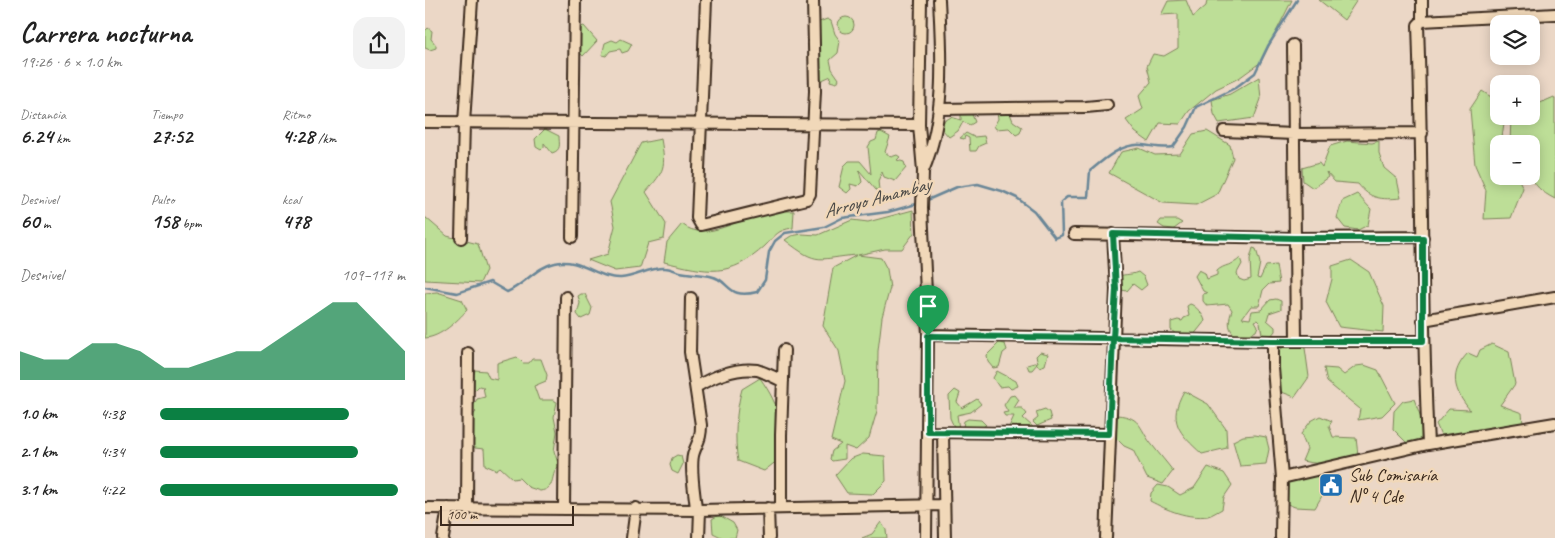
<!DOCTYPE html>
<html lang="es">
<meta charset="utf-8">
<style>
body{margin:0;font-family:Caveat,sans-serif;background:#f2f2f2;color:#222;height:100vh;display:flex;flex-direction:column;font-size:19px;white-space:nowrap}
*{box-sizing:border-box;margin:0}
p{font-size:16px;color:#767676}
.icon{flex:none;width:28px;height:28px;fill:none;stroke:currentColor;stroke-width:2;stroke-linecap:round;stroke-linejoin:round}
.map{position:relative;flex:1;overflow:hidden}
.panel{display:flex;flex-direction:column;background:#fff;width:425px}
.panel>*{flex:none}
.fabs{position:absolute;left:1065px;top:15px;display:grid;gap:10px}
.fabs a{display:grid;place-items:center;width:50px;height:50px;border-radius:10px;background:#fff;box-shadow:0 2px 12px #0003;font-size:25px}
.scale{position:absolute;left:15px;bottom:12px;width:134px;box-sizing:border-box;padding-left:5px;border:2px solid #3b2a1e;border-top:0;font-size:14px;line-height:18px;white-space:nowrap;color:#3b2a1e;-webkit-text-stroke:4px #f1d8b9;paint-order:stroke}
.pin{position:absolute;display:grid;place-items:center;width:42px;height:42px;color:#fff;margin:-51px -21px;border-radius:50% 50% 50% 0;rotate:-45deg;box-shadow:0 0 5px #0007}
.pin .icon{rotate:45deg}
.round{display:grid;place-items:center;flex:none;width:52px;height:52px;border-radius:15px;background:#f2f2f2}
.overview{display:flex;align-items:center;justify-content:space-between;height:85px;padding:0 20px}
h1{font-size:28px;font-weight:700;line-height:38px}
.stats{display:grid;grid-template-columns:repeat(3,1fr);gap:8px;height:85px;padding:5px 20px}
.stats div{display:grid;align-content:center}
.stats b{font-size:21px;font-weight:700}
.stats small{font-size:14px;font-weight:400}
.stats p{font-size:14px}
.chart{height:140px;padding:10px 20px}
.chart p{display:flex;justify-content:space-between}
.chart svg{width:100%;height:90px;margin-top:5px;fill:#0b8043;opacity:.7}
ul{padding:0 20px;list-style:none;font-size:16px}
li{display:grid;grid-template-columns:80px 60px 1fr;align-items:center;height:38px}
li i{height:12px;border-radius:6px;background:#0b8043}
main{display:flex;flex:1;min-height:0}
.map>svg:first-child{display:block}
.green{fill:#bdde97;stroke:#7c845a}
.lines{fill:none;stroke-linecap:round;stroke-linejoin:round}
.stream{stroke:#698697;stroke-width:2.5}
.minor-casing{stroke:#3b2a1e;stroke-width:14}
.minor{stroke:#f1d8b9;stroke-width:10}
.route-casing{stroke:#fff;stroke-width:10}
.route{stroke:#0b8043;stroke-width:6}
.labels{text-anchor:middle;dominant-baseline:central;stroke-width:5;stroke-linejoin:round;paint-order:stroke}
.poi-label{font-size:18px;fill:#3b2a1e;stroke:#f1d8b9;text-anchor:start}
.water-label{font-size:19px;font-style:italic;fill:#4a4946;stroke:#f1d8b9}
</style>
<main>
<section class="panel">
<div class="overview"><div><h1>Carrera nocturna</h1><p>19:26 · 6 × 1.0 km</p></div><a class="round"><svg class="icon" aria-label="share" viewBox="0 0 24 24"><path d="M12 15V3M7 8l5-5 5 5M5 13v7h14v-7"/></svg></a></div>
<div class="stats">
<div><p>Distancia</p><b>6.24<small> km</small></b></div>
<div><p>Tiempo</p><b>27:52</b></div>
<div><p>Ritmo</p><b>4:28<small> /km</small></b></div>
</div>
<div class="stats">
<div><p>Desnivel</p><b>60<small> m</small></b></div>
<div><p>Pulso</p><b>158<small> bpm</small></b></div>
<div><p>kcal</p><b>478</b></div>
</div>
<div class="chart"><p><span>Desnivel</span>109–117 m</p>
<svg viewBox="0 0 160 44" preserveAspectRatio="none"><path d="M0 44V30L10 34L20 34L30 26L40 26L50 30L60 38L70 38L80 34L90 30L100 30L110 22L120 14L130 6L140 6L150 18L160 30V44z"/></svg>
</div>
<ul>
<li><b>1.0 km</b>4:38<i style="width:77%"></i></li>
<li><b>2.1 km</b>4:34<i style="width:81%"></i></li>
<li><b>3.1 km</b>4:22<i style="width:97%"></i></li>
</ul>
</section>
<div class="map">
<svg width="1130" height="538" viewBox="0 0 1130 538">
<rect width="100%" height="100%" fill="#ebd7c6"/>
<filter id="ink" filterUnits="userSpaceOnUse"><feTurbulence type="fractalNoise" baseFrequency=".02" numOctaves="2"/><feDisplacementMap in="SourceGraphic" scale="10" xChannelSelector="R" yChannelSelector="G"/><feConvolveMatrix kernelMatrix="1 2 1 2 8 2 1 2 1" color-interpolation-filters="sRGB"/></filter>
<g filter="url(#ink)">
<path class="green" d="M761,0l7,17 13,-11 1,-6h85l-31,62 -22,16 -23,11 -27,22 -9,13 -20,-1 -11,19 -14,-10 -9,-12 17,-11 -4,-13 12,-14 -4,-16 6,-12 11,2 14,-8v-34l-17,1 7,-14z
M894,0h38l-13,20z
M413 25a8 8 0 1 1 16 0a8 8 0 1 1-16 0Z
M402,19l4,2 4,13 5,7 -2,12 -8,7 2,9 7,10 -2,4 -7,-2 1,-5 -9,4 -5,-2 -3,-54z
M159,26l13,15 -14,15 -5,-5v-7l3,-2 -3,-3v-11z
M3,28l4,3 -1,8 5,6v3l-6,2 -5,-2v-17z
M196,39l11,5 -4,7 -6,2 -2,-4 -10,2 -4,5 -4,-1 3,-12 7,-3 5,2z
M834,77l2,22 -7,19 -35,5 -5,-9 -2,-14 18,-6z
M1057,91l17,11v14h6l-4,28h-2v32h18l6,12 -12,30 -27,1 2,-29 -11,-25 -5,-56z
M1129,97l1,2v100c-29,-15 -24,-25 -24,-55h-21l1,-28h20v-9z
M584,111l4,10 9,6 -2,6 -4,2 -7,-7 -13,1 -2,-3 4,-7 -1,-7z
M538,112h8l4,10 -5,3 -7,-3 -5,9 -9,6 -7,-8 -1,-6 10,-6 10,3v-6z
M120,129l14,7c0,8 3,14 -7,17l-8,-10v4l-3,3 -5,-3 -1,-8z
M782,131l23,14 3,13 -16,36 -21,11 -33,-2 -54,-30 12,-21 18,-4 16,7 25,-1 13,-20z
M456,132l9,5 -5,15 6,5 6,-2 3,2 -3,3 7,2 2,6 -11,13 -11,-4 -2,-5 -4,9 1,9h-3l-17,-20 3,12 -4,4 -8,-2 1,5 -4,4 -8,-6 5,-21 5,-5h11l11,13 -3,-27 3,-5 5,-2 2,-7z
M541,133l8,4 10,-1 2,7 -7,3 -3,5h-6l-1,-13 -4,-2 -1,3 -4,-1z
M236,139c5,29 4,31 -15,53l20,32 -2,15 -16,4 -8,25 -25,3 -27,-11 20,-6 7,-28 -5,-24 31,-59z
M922,141l25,2 7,-2v12l5,15 13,11 4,19c-20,2 -31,1 -43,-14l-23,-2 -9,-10 2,5 -15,11 -10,-7 -1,-13 17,-5 3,4 8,-21z
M932,194l14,15 -3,16 -10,5 -13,-2 -8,-10 5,-17z
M488,210l1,23 -12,16h-17l-27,6 23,3 6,11 3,19 -8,29 -4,34 -1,60 -8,27 -13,12 -11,-4v13l-13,2 -2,-2 2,-8 9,-7 -10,-4 14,-59 -6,-30 -16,-25 10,-58 24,-13c-39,3 -38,12 -72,-15l6,-4 11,-2 16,1 34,-15 16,2z
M369,211l-1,17c-16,2 -17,7 -28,18 -36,33 -57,26 -101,16l3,-20 15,-18c23,20 59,-7 84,-12 9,-1 19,-1 28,-1z
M0,217l22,19 31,8 8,26 -6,13 -55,-3z
M736,220h16l5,3 -8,6 -10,-1 -6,-4z
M828,248l3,1 4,14 -3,15 3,1 6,-13 10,-1 3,18 -10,1 -6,6 -4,16h-8l-9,12 8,1 2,-8 9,-1 9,-10 6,-1 5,2v8l-12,4 -2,7 8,7v4l-4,5 -9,-2 -2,-11 -3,-3 -2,1 3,5 -2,5 -8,4 -14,-1c-7,-7 -5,-15 -2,-24l-4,-6 -21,2 -4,-5v-7l4,-1 -4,-2 -8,-15 4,-6 6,3 2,6 10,-4v-4c7,-7 16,-5 23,-13l2,6 -5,9 2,6 5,2 7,-2 -1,-20z
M926,260l18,12 15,34 -1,26 -44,-5 -13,-25 6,-23v-13z
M713,272l6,5 3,8 -6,5 -8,-6 -6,7 -11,-2v-11c7,-5 13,-2 22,-6z
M12,292l25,8 5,10c-10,11 -26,27 -42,28v-45z
M156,294h4l7,14 -2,7 -9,4 -4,-5 3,-11 -2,-7z
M765,304c5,1 14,11 15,17l-12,15 -17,-2 -5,-4v-8l7,-2 4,1 2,-3 5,-2 -2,-10z
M574,343l6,1 2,6 -4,3 -4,14 -6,1 -5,-6 -1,-7z
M863,344l17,4 4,29 -14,20 -16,-6 -6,-23 5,-17z
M1067,344l17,8 6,32 -15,21 22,8 1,11 -56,11h-26l-5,-11 13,-15 21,1c-17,-20 -21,-37 -2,-57l9,4 3,-7z
M615,352l8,2 -3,11 -6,2 -2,-3 -5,6h-3l-2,-5 11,-3 -2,-6z
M92,357l6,6h6l3,-4h9l6,16 -1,6 -12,5 5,14h14l4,2 -3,15 3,15 -3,19 5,15 -4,5c-4,9 -1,18 -15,20l-12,-4 -9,-9 -6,1 -13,-12 -4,3 -11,-5 -1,-16 -9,-1c-11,-17 -13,-20 1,-36l-4,-4 5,-9 8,-2 -2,-10 -4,-1 -5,5 -9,-3 4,-11 5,-3 1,-4 11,1 3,7 8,2v-17z
M939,365l14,5 17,33 -13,13 -24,4 2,-11 -33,-27 -3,-14 13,1 7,6 12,-9z
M572,371l19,10 2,5 -7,3 -3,-3 -9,1 -6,-9z
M335,378c22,31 22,46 18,82l-14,11 -26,-10c-4,-21 -2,-52 4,-72z
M530,390l5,3 -3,9 5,6 15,-9 4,5 -10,8 -14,3 2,14h-4l-5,-11 -1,-22z
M759,391l24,13 18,25 1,19 -25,6c-23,-21 -35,-33 -18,-63z
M590,395l4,5 -5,8h8l5,6 -4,4 10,9 -2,3 -21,1 -1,-4 5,-11h-9l-2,-3 5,-1 -4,-7 6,-9z
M989,399l8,21 -1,22 -14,1 -14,-14 1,-18 9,-10z
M620,409l4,3 2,8 -14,6 -4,-4 5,-4 -2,-6z
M692,415c26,2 22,15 36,31 7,9 14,17 20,25l-10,13 -16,-6 -14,-28 -9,-4 -11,-11z
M895,416l12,5 -3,5 4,11 23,1 2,17c-20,8 -35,11 -56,6l5,-12 -6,-15 10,-13z
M543,419l13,1 5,5 -7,4 -11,2 -5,-4 1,-6z
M830,435l11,2 3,12 -3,15 -26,2 -7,-25 10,-5z
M438,454l22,2 1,25 -13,13 -26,-1 -12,-18 15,-16z
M252,455l4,1 2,8 -5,10 -6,-3 -2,-6 2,-7z
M783,467l16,6 8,12 -8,12 -2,12c-4,2 -10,6 -14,7 -20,3 -41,-6 -58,-15l1,-8 7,-8 10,2 12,8 14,-7z
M902,472v15l-12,21 -20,-1 -13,-5 -1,-13 8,-9z
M294,515l14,8 4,7 -2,8h-12l-10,-5 -1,-14z
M456,522l5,8 1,8h-25l10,-4z"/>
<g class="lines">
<path class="stream" d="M500,201l32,-14 21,-3 24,7 15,7 17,13 21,27 7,-3 -1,-33 6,-5h21l2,-26c14,-12 32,-28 52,-26 12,1 18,4 31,2l14,-20 9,-20 39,-19 20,-15 13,-27 29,-46
M0,287l32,6 33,-11 17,10c18,-8 29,-25 48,-29 25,-6 42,16 66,15 15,-1 29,-11 44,-10 5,0 10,3 15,4 10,2 20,2 30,4 21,4 16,24 47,16l8,-12 4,-28 6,-11 10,-8 39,-6 18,-9 46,-6 32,-9"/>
<defs>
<path id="minor" d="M281,0l-9,218 4,7 106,-26 3,-5 5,-103 -2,-91
M496,0l-2,125 4,46 -1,37 6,127 -2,203
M997,0v21l-4,4c5,140 3,280 10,419
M997,21l133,-7
M868,45l3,296
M515,109l146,-2 21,-2
M0,122l494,3
M799,131l70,3 128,-1
M498,171c23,-54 19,-114 16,-171
M649,234l220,4 129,-1
M147,237l3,-237
M36,238l3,-115 8,-123
M266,298l-1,54 11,73c0,14 -3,16 -7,27 -5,13 1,43 2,57
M998,320l132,-23
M503,335l345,6h150
M848,341v27l9,110 -1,60
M271,387c16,-10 40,-20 61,-17 8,2 18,8 26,11
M503,432l181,2
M518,433l2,105
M857,478l146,-34 127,-21
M0,508l275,2 244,-5
M139,508l2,-211
M343,508l1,30
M356,508v-73l3,-85
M42,509l1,-156
M18,538l5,-30
M207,538l4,-30
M274,538l1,-28
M681,538l10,-249 -3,-55"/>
</defs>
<use href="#minor" class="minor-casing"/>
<use href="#minor" class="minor"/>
</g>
</g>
<g class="lines" filter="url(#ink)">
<defs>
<path id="route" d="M503,336v96l181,2 4,-96 160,3h150v-103h-129l-181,-4 3,55 -3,49 -185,-2"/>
</defs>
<use href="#route" class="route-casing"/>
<use href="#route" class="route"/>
</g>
<defs>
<symbol id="civic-square" viewBox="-11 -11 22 22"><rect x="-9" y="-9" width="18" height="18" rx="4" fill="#1f6fb2" stroke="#f1d8b9"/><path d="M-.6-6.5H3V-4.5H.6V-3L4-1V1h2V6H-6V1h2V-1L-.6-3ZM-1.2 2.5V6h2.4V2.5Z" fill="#fff"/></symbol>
</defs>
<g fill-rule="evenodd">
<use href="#civic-square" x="892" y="471" width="28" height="28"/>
</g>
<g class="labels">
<g class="poi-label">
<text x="924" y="475">Sub Comisaría<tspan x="924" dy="21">N° 4 Cde</tspan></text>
</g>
<g class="water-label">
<text transform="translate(452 198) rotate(-15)">Arroyo Amambay</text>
</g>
</g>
</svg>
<div class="fabs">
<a><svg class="icon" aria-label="layers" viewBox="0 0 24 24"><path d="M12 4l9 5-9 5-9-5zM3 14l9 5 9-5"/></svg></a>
<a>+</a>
<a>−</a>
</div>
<div class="scale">100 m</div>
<div class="pin" style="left:503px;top:336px;background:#1e9e55"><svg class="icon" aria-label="arrive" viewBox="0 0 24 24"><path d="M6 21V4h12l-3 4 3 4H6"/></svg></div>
</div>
</main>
